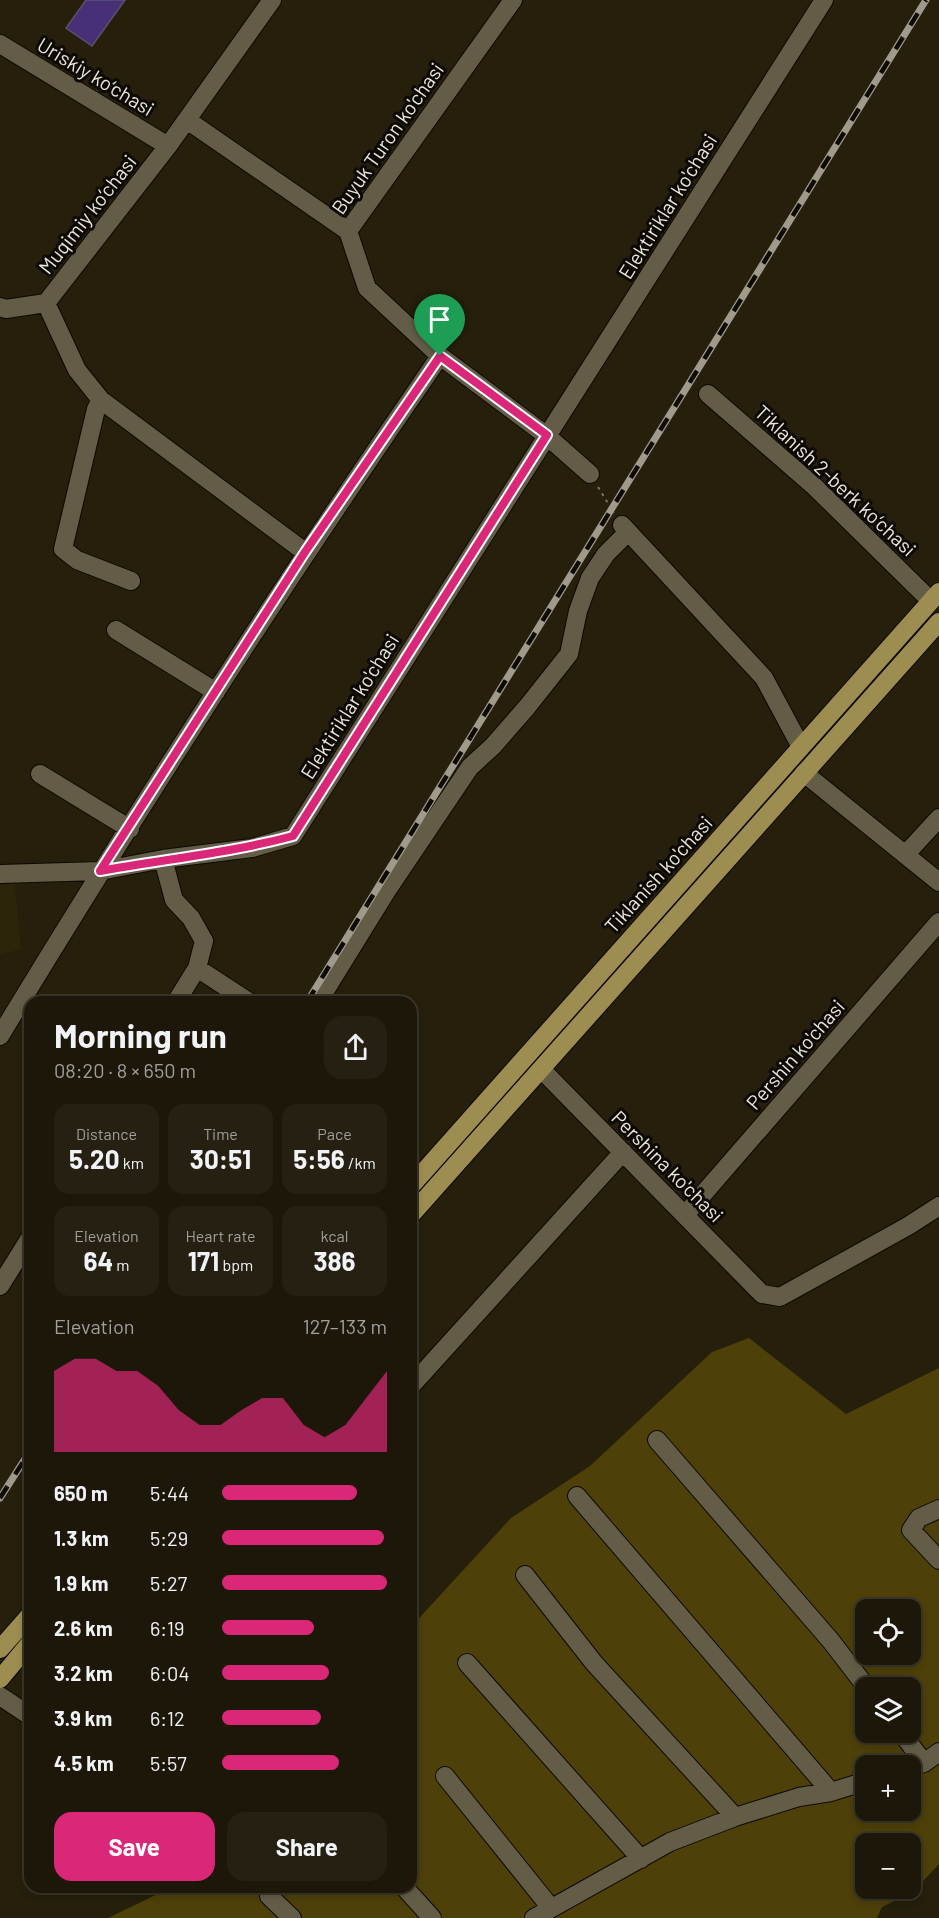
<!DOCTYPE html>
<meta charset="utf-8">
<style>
body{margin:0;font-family:Barlow,sans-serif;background:#252012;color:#f1f3f6;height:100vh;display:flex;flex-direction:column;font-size:22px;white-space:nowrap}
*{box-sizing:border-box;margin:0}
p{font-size:20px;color:#a09f9c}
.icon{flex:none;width:33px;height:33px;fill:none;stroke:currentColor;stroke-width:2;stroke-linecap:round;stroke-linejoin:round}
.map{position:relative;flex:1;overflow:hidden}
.drawer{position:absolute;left:24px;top:996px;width:393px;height:897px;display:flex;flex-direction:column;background:#1c1709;border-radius:18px;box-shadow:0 3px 9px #0003,0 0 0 2px #3a362a}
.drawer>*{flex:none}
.buttons{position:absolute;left:855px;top:1599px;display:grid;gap:12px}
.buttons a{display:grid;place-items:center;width:66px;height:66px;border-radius:12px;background:#1c1709;box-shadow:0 3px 9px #0003,0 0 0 2px #3a362a;font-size:30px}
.pin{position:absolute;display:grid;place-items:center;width:51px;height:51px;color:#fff;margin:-62px -26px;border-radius:50% 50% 50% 0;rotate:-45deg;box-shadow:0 0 6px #0007}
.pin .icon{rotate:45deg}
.round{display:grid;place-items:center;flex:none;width:63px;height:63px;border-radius:18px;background:#252012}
.summary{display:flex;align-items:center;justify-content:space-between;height:102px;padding:0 30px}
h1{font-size:33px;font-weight:700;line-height:45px}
.stats{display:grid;grid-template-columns:repeat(3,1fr);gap:9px;height:102px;padding:6px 30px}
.stats div{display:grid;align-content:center;border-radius:15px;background:#252012;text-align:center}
.stats b{font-size:26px;font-weight:700}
.stats small{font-size:16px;font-weight:400}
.stats p{font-size:16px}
.chart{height:168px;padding:12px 30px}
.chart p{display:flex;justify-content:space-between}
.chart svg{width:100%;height:108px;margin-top:6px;fill:#db2777;opacity:.7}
.primary-button{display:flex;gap:12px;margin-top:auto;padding:12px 30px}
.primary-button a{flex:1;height:69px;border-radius:18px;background:#db2777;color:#fff;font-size:24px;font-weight:700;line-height:69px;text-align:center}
.primary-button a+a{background:#252012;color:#f1f3f6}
ul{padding:0 30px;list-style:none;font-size:20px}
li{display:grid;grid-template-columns:96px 72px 1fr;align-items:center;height:45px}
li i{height:15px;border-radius:8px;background:#db2777}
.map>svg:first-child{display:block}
.built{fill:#2c2509}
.green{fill:#4d4009;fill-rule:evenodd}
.building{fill:#483079;stroke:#585368;stroke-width:1.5}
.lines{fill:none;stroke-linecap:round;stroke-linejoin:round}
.minor-casing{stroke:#0e0900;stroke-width:20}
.major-casing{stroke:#0e0900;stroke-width:20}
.path{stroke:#767161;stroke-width:2;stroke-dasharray:3 4.5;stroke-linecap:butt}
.minor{stroke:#635d48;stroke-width:18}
.major{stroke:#9d8d50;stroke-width:18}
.rail-casing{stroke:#9f9a8b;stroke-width:7}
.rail{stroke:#0c0903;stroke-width:4.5;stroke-dasharray:14;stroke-linecap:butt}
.route-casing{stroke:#fff;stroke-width:12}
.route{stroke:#db2777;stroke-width:8}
.labels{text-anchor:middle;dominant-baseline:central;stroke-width:6;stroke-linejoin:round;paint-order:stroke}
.street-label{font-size:20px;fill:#eae6da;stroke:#0c0903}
</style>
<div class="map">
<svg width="939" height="1918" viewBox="0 0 939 1918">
<rect width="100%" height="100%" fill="#251f0c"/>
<path class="built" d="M15,884l6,65 -21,6v-70z"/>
<path class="green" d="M749,1338l97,76 93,-46v496l-26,28 -31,15 -5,11h-769l64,-31h239v-260l100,-109 79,-52 122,-114zM866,1610h44v44h-44zM866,1688h44v44h-44zM866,1766h44v44h-44zM866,1844h44v44h-44z"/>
<path class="building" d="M86,0h39l-33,46 -26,-18z"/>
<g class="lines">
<defs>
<path id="minor" d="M0,44l168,102
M187,120l161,111
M348,231l19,57 73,68 107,80 43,38
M348,231l165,-231
M46,303l31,67 24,30 204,152
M0,307l6,2 40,-6 122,-157 104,-146
M708,394l107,93 116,114
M101,400l-5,9 -33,140 14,11 54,21
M622,525l142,153 37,69
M116,630l100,62
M804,773l135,109
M40,774l90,55
M906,854l33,-36
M163,859l11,41 17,18 13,23 -7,27 -21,34
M0,874l100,-3 63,-12 89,-11 41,-12 531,-836
M197,968l52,34
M318,1002l68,-110 84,-125 23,-21 34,-39 42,-53 9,-43 12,-33 16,-24 22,-22
M0,1036c140,-231 287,-458 440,-680
M541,1069l221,225 18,3 128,-71 31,-20
M685,1215l254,-293
M0,1286l30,-48
M411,1386l212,-234
M657,1440l174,201 36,47
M577,1496l254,296
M939,1509l-20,9 -8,12 28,30
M525,1575l69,88 141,154
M467,1663l174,196
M0,1696l30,20
M901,1732l23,31
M910,1767l14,-4 15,-11
M445,1776l106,132
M404,1887l28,31
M269,1896l23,22
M534,1918l136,-76 65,-25 64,-20 32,-5 35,-11"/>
<path id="major" d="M411,1186l528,-594
M411,1215l528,-593
M0,1649l30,-34
M0,1679l30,-36"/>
</defs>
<use href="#minor" class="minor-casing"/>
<use href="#major" class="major-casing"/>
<path class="path" d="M598,487l16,26"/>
<use href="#minor" class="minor"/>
<use href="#major" class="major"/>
<defs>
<path id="rail" d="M307,1002l619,-1002
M0,1498l30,-47"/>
</defs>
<use href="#rail" class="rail-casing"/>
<use href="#rail" class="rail"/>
</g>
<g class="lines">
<defs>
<path id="route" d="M440,356l107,79 -254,401c-63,17 -128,23 -193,35l205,-319z"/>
</defs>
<use href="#route" class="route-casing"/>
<use href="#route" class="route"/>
</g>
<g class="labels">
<g class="street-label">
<text transform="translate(96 76) rotate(31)">Uriskiy ko‘chasi</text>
<text transform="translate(387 138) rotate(-55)">Buyuk Turon ko'chasi</text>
<text transform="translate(667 206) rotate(-58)">Elektiriklar ko'chasi</text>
<text transform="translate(87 214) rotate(-52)">Muqimiy ko‘chasi</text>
<text transform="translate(836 480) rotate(43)">Tiklanish 2-berk ko‘chasi</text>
<text transform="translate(349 706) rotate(-58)">Elektiriklar ko'chasi</text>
<text transform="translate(658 874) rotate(-48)">Tiklanish ko'chasi</text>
<text transform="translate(795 1054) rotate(-49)">Pershin ko'chasi</text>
<text transform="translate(668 1166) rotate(45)">Pershina ko'chasi</text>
</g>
</g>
</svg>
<div class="buttons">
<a><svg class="icon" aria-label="locate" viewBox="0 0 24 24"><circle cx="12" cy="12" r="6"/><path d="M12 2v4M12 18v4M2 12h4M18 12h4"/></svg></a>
<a><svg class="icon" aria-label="layers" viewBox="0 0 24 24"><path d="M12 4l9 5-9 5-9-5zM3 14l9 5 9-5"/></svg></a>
<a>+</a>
<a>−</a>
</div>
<div class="pin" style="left:440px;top:356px;background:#1e9e55"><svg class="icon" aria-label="arrive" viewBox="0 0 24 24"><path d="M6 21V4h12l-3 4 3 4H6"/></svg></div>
<section class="drawer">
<div class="summary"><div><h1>Morning run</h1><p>08:20 · 8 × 650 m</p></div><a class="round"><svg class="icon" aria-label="share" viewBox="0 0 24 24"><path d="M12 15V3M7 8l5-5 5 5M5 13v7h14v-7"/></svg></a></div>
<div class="stats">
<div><p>Distance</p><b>5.20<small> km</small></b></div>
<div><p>Time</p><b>30:51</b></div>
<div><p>Pace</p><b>5:56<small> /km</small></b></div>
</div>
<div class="stats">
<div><p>Elevation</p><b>64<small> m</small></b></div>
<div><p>Heart rate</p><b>171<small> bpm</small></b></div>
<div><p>kcal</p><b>386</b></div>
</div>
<div class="chart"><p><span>Elevation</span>127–133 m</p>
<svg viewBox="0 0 160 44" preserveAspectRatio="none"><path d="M0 44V11L10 6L20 6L30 11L40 11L50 17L60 27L70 33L80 33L90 27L100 22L110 22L120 33L130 38L140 33L150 22L160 11V44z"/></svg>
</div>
<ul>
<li><b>650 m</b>5:44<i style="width:82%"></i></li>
<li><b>1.3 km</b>5:29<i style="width:98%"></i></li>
<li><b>1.9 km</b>5:27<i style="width:100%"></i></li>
<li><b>2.6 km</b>6:19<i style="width:56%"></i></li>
<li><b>3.2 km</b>6:04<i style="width:65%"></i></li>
<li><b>3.9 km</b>6:12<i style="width:60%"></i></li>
<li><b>4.5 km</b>5:57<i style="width:71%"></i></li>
</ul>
<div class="primary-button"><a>Save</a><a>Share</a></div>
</section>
</div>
